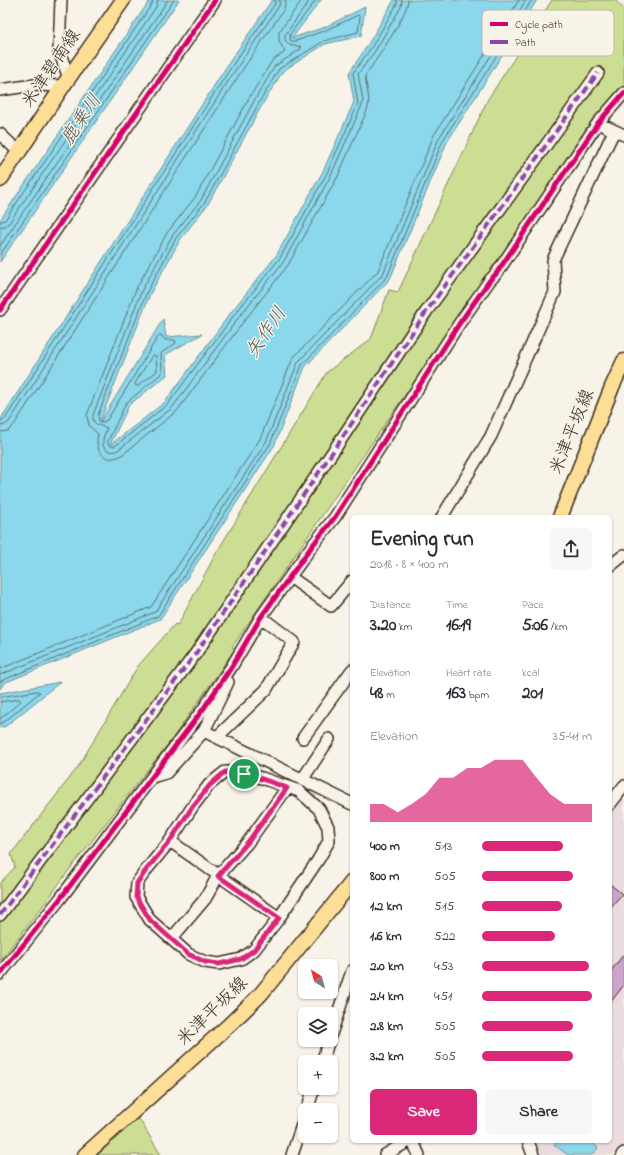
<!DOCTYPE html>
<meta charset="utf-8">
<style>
body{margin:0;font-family:"Indie Flower","Klee One",sans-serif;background:#f7f7f7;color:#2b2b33;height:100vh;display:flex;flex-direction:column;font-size:15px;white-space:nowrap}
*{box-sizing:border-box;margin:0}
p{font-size:13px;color:#7c7c81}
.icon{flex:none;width:22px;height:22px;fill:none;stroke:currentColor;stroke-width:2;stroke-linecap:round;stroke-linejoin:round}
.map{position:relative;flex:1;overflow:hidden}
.drawer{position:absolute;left:350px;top:515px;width:262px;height:628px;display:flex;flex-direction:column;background:#fff;border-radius:6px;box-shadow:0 1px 3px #0004}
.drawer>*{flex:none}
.needle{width:26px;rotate:323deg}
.buttons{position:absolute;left:298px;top:959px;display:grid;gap:8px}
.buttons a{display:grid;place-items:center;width:40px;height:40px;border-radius:6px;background:#fff;box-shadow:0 1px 3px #0004;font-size:20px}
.pin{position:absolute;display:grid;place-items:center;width:34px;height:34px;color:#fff;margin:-17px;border:2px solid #fff;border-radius:50%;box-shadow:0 1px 4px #0007}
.round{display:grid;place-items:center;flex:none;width:42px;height:42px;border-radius:6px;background:#f7f7f7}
.headline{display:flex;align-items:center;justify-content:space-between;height:68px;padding:0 20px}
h1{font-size:22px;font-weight:700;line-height:30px}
.metrics{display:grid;grid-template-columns:repeat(3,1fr);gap:6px;height:68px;padding:4px 20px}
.metrics div{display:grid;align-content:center}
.metrics b{font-size:17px;font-weight:700}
.metrics small{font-size:11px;font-weight:400}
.metrics p{font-size:11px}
.chart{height:112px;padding:8px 20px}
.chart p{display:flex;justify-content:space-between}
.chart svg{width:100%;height:72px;margin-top:4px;fill:#db2777;opacity:.7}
.action{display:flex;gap:8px;margin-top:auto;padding:8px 20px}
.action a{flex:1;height:46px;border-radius:6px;background:#db2777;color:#fff;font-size:16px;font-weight:700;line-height:46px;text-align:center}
.action a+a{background:#f7f7f7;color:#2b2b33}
ul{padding:0 20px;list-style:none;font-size:13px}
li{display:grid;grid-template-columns:64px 48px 1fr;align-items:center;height:30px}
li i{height:10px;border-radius:5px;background:#db2777}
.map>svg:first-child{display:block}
.built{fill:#eadbdf}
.green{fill:#ccde93;stroke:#848458}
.water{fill:#8bd7eb;stroke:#6b9299}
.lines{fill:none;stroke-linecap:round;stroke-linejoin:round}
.shore{stroke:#5b6f70;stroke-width:1}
.building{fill:#cda4ca;stroke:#3b2a1e}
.minor-casing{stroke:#3b2a1e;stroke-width:14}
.major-casing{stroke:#3b2a1e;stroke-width:17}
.minor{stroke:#f7f3e8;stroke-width:11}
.major{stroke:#fdde96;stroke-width:14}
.quiet{stroke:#8e44ad;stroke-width:4;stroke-dasharray:8 4;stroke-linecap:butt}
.cycleway-casing{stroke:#f7f3e8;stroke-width:8}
.cycleway{stroke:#d6006c;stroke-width:5}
.route-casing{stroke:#fff;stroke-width:8}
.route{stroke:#db2777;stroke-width:5}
.labels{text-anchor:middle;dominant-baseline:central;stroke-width:3;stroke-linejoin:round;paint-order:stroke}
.street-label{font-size:18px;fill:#3b2a1e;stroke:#f7f3e8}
.water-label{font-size:19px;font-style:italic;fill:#4f5551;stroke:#f7f3e8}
.key{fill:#f7f3e8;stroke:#bfb7ab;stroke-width:1}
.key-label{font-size:11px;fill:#3b2a1e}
</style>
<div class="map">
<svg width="624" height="1155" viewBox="0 0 624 1155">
<rect width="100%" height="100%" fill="#f7f3e8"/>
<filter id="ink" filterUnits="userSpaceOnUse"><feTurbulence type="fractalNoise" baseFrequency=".025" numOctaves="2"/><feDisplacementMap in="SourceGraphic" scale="8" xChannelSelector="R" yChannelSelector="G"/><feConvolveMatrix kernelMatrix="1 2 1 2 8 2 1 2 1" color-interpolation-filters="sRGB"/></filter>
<g filter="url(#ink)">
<path class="built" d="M624,792v353l-8,10h-80l-5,-14h79v-331z"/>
<path class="green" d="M552,0h63l9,9v77l-134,185 -258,376 3,2 -63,90 -106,135 -20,28 -46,59v-78l15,-16 -4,-13 67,-87 60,-101 37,-42 3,1 37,-70 112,-183 44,-33 18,-49 9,2 90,-193z
M138,1117l23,38h-64z"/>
<path class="water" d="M150,0h29l-179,262v-42z
M272,0h49l-29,38 33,-11 40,-20 -4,29 -36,8 -42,27 -21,34 -54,99 -28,36 -30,54 -51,130 64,-105 3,18 36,-3 -37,21 2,20 -38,30 -19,40 55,-43 67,-91 44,-55 47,-85 31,-69 -5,-29 18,-27 27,-46h143l-90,142 -57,137 -85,88 -31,79 -114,173 -156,64 -4,6v-269l228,-356z
M60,682l-54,44 -6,2v-35z
M557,1141h33l8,7 -6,7h-24l-14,-10z"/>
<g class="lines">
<path class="shore" d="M302,0l-23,32v9l6,11 -12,8 -3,4 -21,34 -53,98 -29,37 -30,54 -50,128 2,11 9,8c-4,16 6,31 24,21l55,-44 67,-90 44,-56 49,-87 31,-70 1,-8 -4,-24c10,-15 43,-61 43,-76
M310,0l-25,35c-1,10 6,12 15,11l1,3 -26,17 -21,35 -53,99 -29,36 -30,54 -49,125c-1,11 7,10 14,13 -1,4 -4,8 -4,12 -2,10 8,14 15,10l54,-42 67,-91 45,-56 47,-86 31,-70 1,-5 -5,-26 17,-23 26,-44 1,-7
M316,0l-26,34v4l1,3h5l30,-11 32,-15 2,2 -2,15 -34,9 -45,28 -20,34 -54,99 -29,36 -29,54 -49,123 1,6 4,1 4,-2 52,-85h2l4,5h10l1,3 -15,10 1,20 -36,30 -18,38v3l2,2h5l53,-42 67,-90 45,-56 47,-85 31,-69 -5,-31 18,-25 26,-44v-4
M0,222l5,-2 147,-216 1,-4
M0,227l5,-1 4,-3 147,-216 2,-7
M0,246l168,-246
M0,255l174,-255
M153,355l3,1 1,15 -19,15h-2l-1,-2z
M0,421l5,-2 227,-353 43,-62v-4
M0,426l5,-1 4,-3 227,-353 43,-63 1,-6
M0,432l8,-1 6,-6 227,-353 43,-63 2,-9
M0,669l151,-62 109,-168 33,-81 85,-87 56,-136 85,-135
M0,675l155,-63 111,-170 32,-80 85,-88 56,-136 87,-138
M0,682l3,-2 155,-64 112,-172 32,-79 85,-88 56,-137 89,-140
M0,697l37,-6 3,1 -36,30 -4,2
M0,702l19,-3 2,2 -21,18"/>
</g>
<path class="building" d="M610,884l12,10 -12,14z
M624,954v31l-14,18v-31z"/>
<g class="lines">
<defs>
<path id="minor" d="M61,0l-2,51 10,27
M0,90l34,-5 29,1
M598,123l26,12
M0,134l19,18
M0,310l215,-310
M442,517l49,-81 64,-144 -2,-32 61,-129
M610,566l14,-11
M290,577l41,29 21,-25
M204,731l148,73
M217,737l49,-47 28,-48 -33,-25
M303,738l49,-68
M225,772h12l25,6 37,13 20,18 9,18 1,14 -11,19 -39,58 -25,32 -13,9 -22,5 -14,-2 -17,-8 -38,-34 -14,-23 1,-14 10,-14 23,-28 23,-35 16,-21z
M244,774l7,-20
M152,777l14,-4 38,-42 24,-49
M302,780l27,-41
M610,804l14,-18
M170,841l109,77
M0,915l196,-262 138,-203 92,-138 172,-239
M172,938l33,-39 13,-23 30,-34 39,-54
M0,974l60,-75 144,-191 28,-42 29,-49 51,-71 23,-29 124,-193 31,-44 6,-6 102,-151 26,-30
M331,1034l21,-63
M322,1062l7,-22
M307,1110l7,-22
M528,1141l5,14
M292,1155l13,-39
M385,1155l22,-13h6l6,13
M622,1155l2,-2"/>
<path id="major" d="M0,180l63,-94 60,-86
M560,517l52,-130 12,-26
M85,1155l143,-129 32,-31 92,-113"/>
</defs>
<use href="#minor" class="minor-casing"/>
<use href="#major" class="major-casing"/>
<use href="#minor" class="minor"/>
<use href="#major" class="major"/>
<path class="quiet" d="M0,915l196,-262 138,-203 92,-138 172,-239"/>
<defs>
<path id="cycleway" d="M0,310l215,-310
M0,974l60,-75 144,-191 28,-42 29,-49 51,-71 23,-29 124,-193 31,-44 6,-6 102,-151 26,-30"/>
</defs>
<use href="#cycleway" class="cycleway-casing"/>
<use href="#cycleway" class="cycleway"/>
</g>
</g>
<g class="lines" filter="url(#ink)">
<defs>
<path id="route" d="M225,772c22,1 41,8 62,16l-39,54 -30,34 61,42 -25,32 -13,9 -22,5 -14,-2 -17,-8 -38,-34 -14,-23 1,-14 10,-14 23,-28 23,-35 17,-21z"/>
</defs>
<use href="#route" class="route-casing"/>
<use href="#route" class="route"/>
</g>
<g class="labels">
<g class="street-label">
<text transform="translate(52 69) rotate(-56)">米津碧南線</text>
<text transform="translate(573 432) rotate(-68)">米津平坂線</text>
<text transform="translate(213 1012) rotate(-44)">米津平坂線</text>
</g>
<g class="water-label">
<text transform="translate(82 120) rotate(-56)">鹿乗川</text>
<text transform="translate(267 333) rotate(-56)">矢作川</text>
</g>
</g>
<rect x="482" y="10" width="132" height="46" rx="6" class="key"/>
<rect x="490" y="22" width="18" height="4" fill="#d6006c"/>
<rect x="490" y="40" width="18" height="4" fill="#8e44ad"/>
<g class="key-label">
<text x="515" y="28">Cycle path</text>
<text x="515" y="46">Path</text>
</g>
</svg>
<div class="buttons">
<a><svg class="needle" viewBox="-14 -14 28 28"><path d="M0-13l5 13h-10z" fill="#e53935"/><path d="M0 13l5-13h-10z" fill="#7c7c81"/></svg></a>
<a><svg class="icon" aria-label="layers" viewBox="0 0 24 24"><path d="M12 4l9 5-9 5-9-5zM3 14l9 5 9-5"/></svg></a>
<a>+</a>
<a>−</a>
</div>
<div class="pin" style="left:244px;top:774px;background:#1e9e55"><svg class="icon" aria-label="arrive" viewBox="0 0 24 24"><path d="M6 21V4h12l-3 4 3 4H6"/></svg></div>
<section class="drawer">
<div class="headline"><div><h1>Evening run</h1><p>20:18 · 8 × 400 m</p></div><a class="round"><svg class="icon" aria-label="share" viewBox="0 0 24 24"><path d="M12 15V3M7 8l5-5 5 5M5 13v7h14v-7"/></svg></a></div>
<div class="metrics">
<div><p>Distance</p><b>3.20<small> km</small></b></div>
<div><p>Time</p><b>16:19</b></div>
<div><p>Pace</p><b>5:06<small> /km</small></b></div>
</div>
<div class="metrics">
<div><p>Elevation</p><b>48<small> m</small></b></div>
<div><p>Heart rate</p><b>163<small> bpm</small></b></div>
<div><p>kcal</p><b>201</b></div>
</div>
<div class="chart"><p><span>Elevation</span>35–41 m</p>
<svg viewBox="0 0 160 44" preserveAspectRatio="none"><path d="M0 44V33L10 33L20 38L30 33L40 27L50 17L60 17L70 11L80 11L90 6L100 6L110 6L120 17L130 27L140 33L150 33L160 33V44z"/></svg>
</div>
<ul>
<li><b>400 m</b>5:13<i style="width:74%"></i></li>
<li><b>800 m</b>5:05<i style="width:83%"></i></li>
<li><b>1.2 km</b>5:15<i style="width:73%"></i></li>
<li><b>1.6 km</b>5:22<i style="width:66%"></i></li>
<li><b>2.0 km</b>4:53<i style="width:97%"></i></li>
<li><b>2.4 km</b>4:51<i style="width:100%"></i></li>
<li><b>2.8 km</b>5:05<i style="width:83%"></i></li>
<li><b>3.2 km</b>5:05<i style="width:83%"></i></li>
</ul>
<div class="action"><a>Save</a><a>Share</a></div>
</section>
</div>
